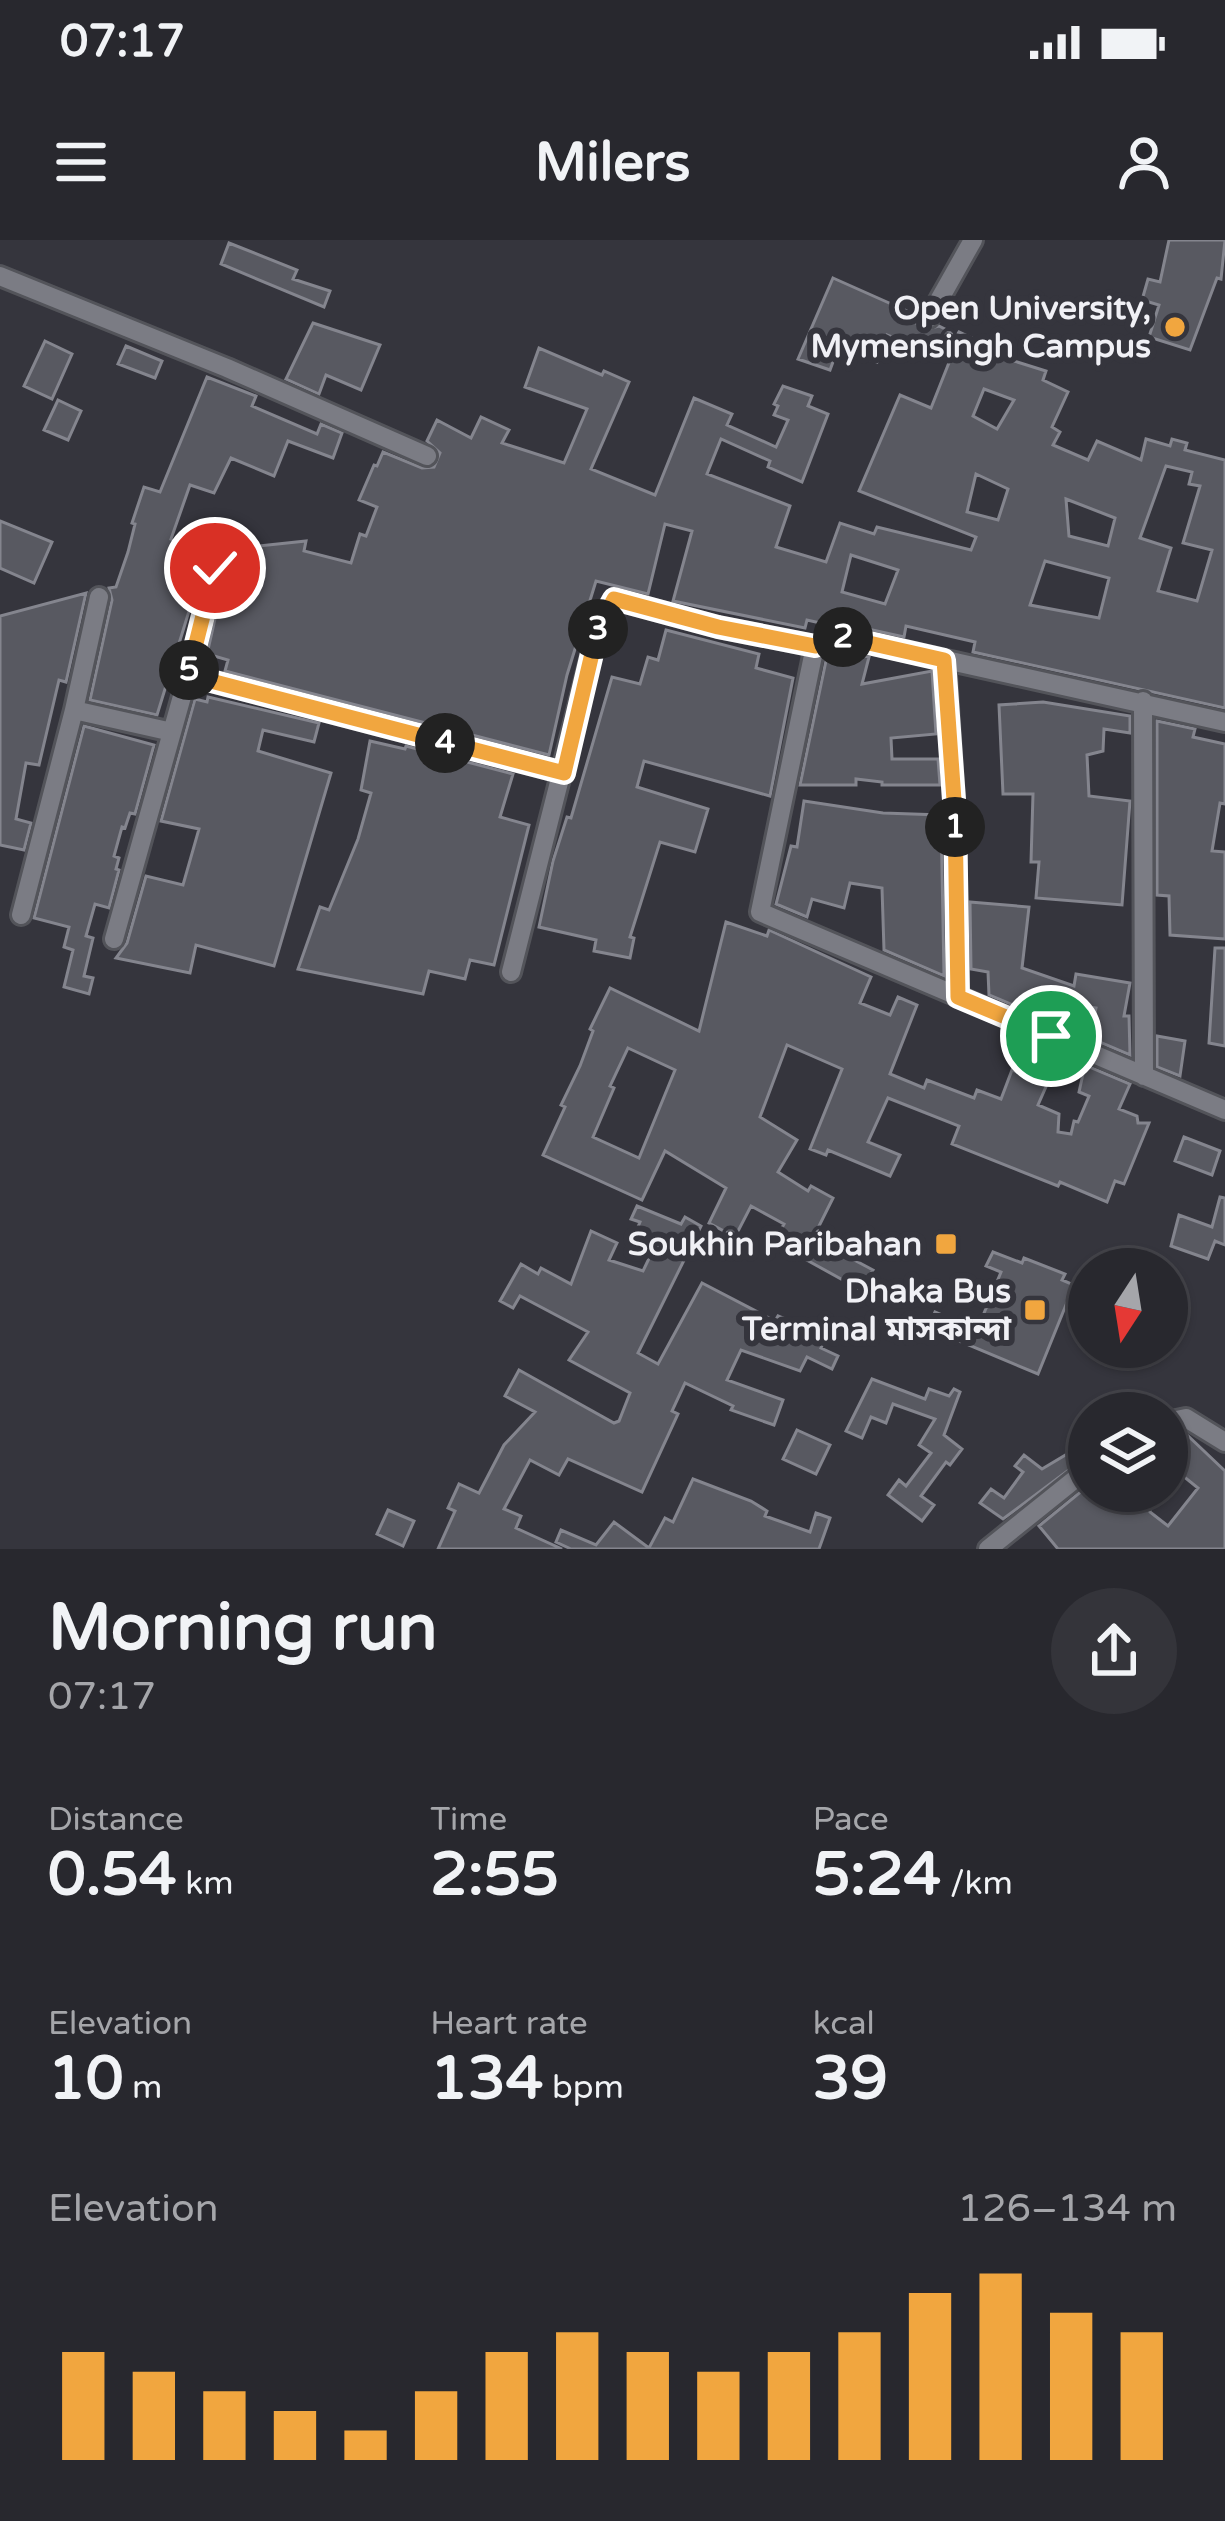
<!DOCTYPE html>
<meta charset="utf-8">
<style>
body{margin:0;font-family:"Varela Round","Noto Sans Bengali",sans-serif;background:#34343a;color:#f1f3f6;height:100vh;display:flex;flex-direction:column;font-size:45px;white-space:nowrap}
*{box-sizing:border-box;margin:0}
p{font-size:39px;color:#a5a6aa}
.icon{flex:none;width:66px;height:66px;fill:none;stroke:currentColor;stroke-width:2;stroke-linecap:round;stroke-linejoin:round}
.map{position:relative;height:1309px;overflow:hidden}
.drawer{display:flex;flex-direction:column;background:#28282e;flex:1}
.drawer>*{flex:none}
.needle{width:78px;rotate:192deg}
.controls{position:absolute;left:1068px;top:1008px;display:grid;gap:24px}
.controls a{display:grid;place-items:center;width:120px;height:120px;border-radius:50%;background:#28282e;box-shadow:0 3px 9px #0004,0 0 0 3px #44444a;font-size:60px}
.pin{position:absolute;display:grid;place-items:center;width:102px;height:102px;color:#fff;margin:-51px;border:6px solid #fff;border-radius:50%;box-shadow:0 3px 12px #0007}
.km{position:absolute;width:60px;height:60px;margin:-30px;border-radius:50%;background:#222;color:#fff;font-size:33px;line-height:60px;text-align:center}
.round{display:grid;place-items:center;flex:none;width:126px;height:126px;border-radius:63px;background:#34343a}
.head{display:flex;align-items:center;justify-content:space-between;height:204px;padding:0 48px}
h1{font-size:66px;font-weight:700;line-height:90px}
.stats{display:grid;grid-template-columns:repeat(3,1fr);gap:18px;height:204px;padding:12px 48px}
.stats div{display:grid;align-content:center}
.stats b{font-size:60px;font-weight:700}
.stats small{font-size:33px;font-weight:400}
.stats p{font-size:33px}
.chart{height:336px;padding:24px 48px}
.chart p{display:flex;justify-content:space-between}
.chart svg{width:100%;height:216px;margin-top:12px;stroke:#f1a63f;stroke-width:6}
.status{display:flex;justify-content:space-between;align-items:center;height:84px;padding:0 60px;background:#28282e;direction:ltr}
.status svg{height:33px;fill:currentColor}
header{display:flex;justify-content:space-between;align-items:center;height:156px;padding:0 48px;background:#28282e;font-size:54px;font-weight:700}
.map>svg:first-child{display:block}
.building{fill:#585961;stroke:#84858e;stroke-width:3;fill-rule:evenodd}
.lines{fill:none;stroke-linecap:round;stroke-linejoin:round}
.minor-casing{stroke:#53545a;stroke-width:24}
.minor{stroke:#7b7c84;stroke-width:18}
.route-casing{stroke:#fff;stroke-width:24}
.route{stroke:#f1a63f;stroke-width:15}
.poi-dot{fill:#f1a63f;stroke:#35353d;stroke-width:4.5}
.labels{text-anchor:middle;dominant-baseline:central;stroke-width:12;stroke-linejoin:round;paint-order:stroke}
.poi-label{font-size:33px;font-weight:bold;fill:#f0f0f5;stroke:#35353d;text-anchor:end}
</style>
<div class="status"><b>07:17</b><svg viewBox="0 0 49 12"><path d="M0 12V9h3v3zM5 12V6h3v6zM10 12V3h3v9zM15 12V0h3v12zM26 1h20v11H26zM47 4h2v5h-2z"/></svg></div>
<header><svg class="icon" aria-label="menu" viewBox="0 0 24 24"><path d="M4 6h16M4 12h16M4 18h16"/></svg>Milers<svg class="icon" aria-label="person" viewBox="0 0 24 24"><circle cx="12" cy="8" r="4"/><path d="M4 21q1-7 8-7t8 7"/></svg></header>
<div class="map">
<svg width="1225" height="1309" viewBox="0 0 1225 1309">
<rect width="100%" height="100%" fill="#35353d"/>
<path class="building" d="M1169,0h56l-4,39 -4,-1 -27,72 -41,-13 10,-32 -17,-5 6,-21 12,3z
M229,3l68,27 -4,9 37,12 -6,16 -103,-43z
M833,38l83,37 1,9 6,6 16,-4 18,9 2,-3 44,21 -2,4 45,14 -3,9 25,12 -16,35 8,5 -7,13 35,15 9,-19 44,19 5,-21 24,7 2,-7 15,4 -2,7 40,10v248l-252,-56 2,-10 -69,-16 -2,11 -63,-14 -12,2 -22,-5 -2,8 -132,-27 19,-70 -27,-7 -17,70 -52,-13 -29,94 -18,80 -324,-84 3,-11 -21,-6 24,-105 75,-8 -2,10 47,12 9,-29 6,2 11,-29 -18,-7 15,-35 3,1 6,-14 39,16 12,-1 6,-14 -13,-12 10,-21 34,18 10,-21 28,13 -7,13 62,20 23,-54 -62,-22 14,-39 63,27 2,-4 25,11 -38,87 64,26 39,-97 38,16 -5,11 49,22 12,-27 -14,-5 4,-9 -4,-2 9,-18 29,10 -4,10 20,8 -26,68 -34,-15 2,-6 -49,-22 -14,35 83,32 -14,41 50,15 14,-39 34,11 3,-7 94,23 5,-13 -117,-46 41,-96 31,13 19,-48 -63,-25 -10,27 -34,-12 -6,1 -7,19 -32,-11zM984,149l30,11 -17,29 -24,-13zM1166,226l26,6 -3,12 11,2 -17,57 29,7 -15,51 -39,-10 13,-43 -31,-10zM976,234l32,15 -10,31 -31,-8zM1066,259l49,19 -7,28 -39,-10zM851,315l47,15 -13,34 -43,-12zM1045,321l64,17 -10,40 -69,-13z
M313,83l67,22 -19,45 -35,-15 -7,19 -33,-15z
M45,101l27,13 -20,45 -28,-13z
M126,106l36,15 -7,17 -37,-14z
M207,137l49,19 -4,10 65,28 4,-10 21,9 -9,25 -45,-17 -14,35 -43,-18 -17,35 -24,-8 -19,54 3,1 -5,21 28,7 -2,13 3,1 -41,133 -67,-15 22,-100 -3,-12 7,-1 12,-35 7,-28 -3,-1 12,-36 16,5z
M58,160l23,11 -13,29 -24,-10z
M0,281l52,21 -18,41 -34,-15z
M86,353l-20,89 -7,-2 -20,85 -13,-2 -10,56 15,4 -7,27 -24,-5v-229z
M666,390l93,24 -3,14 37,10 -23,118 -126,-35 -7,26 71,22 -13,43 -35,-10 -30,95 4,1 -4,20 -36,-7 2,-11 -57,-13 14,-66 14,-44 4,1 41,-141 28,7 8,-27 10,3z
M839,410l30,7 -7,27 70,-13 4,63 -45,4 1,21h46l2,26h-58v-3l-26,-3v6h-56l27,-129z
M208,457l111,26 -5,19 -51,-12 -5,21 73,22 -57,193 -78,-21 -6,28 -74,-15 11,-15 19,-67 37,9 16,-56 -38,-8 34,-122 12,3z
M1043,462l87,14v17l-26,-4 -1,22 -16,4 2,41 41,5 -8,104 -86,-7 3,-36h-8l2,-68h-30l-4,-89z
M1157,481l38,8 -2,8 32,7v60l-5,-1 -8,48 13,1v87l-55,-4 -1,-39 -12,-1z
M84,486l70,19 -19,69 -5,-1 -5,15 -3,-1 -8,29 5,2 -3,11 3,1 -10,38 -14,-4 -9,32 7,2 -9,38 9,2 -4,16 -25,-7 9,-37 -9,-3 5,-20 -35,-9z
M370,501l35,8 1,-3 107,28 -13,43 29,8 -35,140 -24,-5 -5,19 -36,-8 -6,23 -125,-25 22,-62 9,3 29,-71 13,-46 -10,-3z
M804,561l79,12 58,2 3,161 -60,-26 -2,-62 -32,-5 -6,25 -32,-9 -5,18 -31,-13 15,-58 6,1z
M970,662l59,5 -7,61 52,18 2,-12 54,9 -6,33h5l1,39 -40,-17 6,-30 -32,-5 -1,23 -74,-31 -1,-23 -17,-3z
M726,682l41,14 2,-6 102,47 -11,26 30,12 8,-18 19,8 -27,69 34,14 3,-8 47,18 3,-8 24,9 11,-29 22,8 11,-26 17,6 -2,26 -11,-4 -11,25 21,9 -1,18 13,2 3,-13 4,1 11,-26 -10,-4 6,-27 45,19 -11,25 18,7 1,7h11l-25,61 -9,-3 -8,21 -47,-20 -2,4 -106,-42 7,-18 -71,-28 -20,44 32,13 -10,21 -62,-26 -2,5 -16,-6 32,-80 -55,-24 -27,72 37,23 -19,32 30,19 3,-5 22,12 -20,40 60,32 -12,20 -87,-48 10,-18 -33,-18 -16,31 -26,-14 17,-35 -61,-37 -23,49 -99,-45 22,-48 -4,-2 19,-39 13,-35 -3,-2 20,-41 89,43zM628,808l47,22 -36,88 -46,-21 21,-49 -4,-2z
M1215,708h10v98l-16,-3z
M1157,796l28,5 -5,35 -23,-9z
M1184,897l36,14 -8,24 -37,-14z
M1220,957l5,1v47l-10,-4 -7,18 -37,-13 8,-31 33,12z
M637,966l44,18 4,-7 16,9 -63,127 20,11 44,-81 73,38 3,-5 48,20 -5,12 17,8 -6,13 -25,-12 -7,14 -59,-21 -14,30 56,20 -9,25 -43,-15 2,-4 -48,-23 -13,28 6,3 -36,78 -74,-33 -9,16 -29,-15 -26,49 17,7 -5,12 46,21h-124l17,-38 -7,-3 11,-24 20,9 25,-48 31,-33 -30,-16 14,-26 95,53 5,-2 11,-28 -61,-33 19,-28 -68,-36 -7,12 -13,-7 21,-37 17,10 3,-6 30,16 20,-53 26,12 -8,17 34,11 12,-25 -21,-9 6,-15 -9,-3z
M993,1012l29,11 2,-5 41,16 -3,6 12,5 -36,89 -110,-46 7,-16 42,18 24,-58 -15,-6z
M872,1139l53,20 4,-10 20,7 5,-7 6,3 -16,43 18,14 -12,16 -4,-3 -25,34 13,9 -12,16 -34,-26 11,-15 7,6 25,-33 -12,-8 16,-26 -42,-15 -7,19 -15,-6 -9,21 -16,-7z
M797,1190l33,15 -14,29 -33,-15z
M1184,1192l41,39v78h-167l-19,-23 50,-41v6h9l8,10 12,-10h32v21l18,14 30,-38 -15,-12 2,-3 -18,-19v-19z
M1089,1201v14l-86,64 -23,-16 11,-14 13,9 19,-26 -8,-6 9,-11 18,14z
M693,1239l58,22 16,10 -2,5 45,16 6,-19 14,5 -11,31h-248l-15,-7 5,-12 35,15 18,-23 35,26 16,-30 8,4z
M388,1270l26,11 -11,25 -26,-12z"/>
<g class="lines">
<defs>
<path id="minor" d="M0,36l227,92 200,88
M929,78l44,-78
M815,406l-55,266 465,198
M945,420l10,155 3,182
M188,435l27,-106
M1143,461l1,375
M74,470l25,-113
M21,675l53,-205 98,22
M114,699l74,-264 376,98
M511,732l87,-344 16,-29 104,28 97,19 23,-10 387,86
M1167,1182l19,-4 39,24
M988,1309l101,-81"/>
</defs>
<use href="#minor" class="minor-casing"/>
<use href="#minor" class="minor"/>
</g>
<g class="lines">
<defs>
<path id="route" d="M215,328l-27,107 376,98 34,-145 16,-29 104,28 97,19 23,-10 106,24 11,154 3,183 93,39"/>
</defs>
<use href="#route" class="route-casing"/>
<use href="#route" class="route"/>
</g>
<g class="poi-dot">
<circle cx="1175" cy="87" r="12"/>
<rect x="934" y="992" width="24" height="24" rx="6"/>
<rect x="1023" y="1058" width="24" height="24" rx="6"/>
</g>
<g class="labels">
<g class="poi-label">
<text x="1151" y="68">Open University,<tspan x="1151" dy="38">Mymensingh Campus</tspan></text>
<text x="922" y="1004">Soukhin Paribahan</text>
<text x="1011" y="1051">Dhaka Bus<tspan x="1011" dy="38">Terminal মাসকান্দা</tspan></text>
</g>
</g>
</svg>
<div class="controls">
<a><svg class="needle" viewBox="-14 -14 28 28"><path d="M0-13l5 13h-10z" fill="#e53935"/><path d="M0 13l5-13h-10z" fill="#a5a6aa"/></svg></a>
<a><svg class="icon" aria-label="layers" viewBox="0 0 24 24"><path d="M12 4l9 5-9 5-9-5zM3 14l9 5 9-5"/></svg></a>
</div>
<div class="pin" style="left:1051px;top:796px;background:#1e9e55"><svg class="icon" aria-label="arrive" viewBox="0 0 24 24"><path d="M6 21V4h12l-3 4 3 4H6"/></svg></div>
<div class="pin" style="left:215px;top:328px;background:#d93025"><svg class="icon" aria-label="check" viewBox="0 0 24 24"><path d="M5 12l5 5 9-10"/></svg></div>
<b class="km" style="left:955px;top:587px">1</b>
<b class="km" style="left:843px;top:397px">2</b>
<b class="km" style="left:598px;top:389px">3</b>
<b class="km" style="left:445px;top:503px">4</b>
<b class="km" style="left:189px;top:430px">5</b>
</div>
<section class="drawer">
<div class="head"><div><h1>Morning run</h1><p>07:17</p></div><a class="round"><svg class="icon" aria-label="share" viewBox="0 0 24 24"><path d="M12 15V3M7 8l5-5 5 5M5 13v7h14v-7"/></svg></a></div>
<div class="stats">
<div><p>Distance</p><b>0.54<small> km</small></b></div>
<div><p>Time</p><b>2:55</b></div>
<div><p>Pace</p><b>5:24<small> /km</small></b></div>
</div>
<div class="stats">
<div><p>Elevation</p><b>10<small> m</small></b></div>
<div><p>Heart rate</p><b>134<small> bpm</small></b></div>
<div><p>kcal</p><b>39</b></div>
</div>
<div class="chart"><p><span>Elevation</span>126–134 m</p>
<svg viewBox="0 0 160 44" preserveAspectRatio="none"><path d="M5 44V22M15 44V26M25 44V30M35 44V34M45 44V38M55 44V30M65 44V22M75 44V18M85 44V22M95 44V26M105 44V22M115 44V18M125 44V10M135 44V6M145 44V14M155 44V18"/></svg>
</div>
</section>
